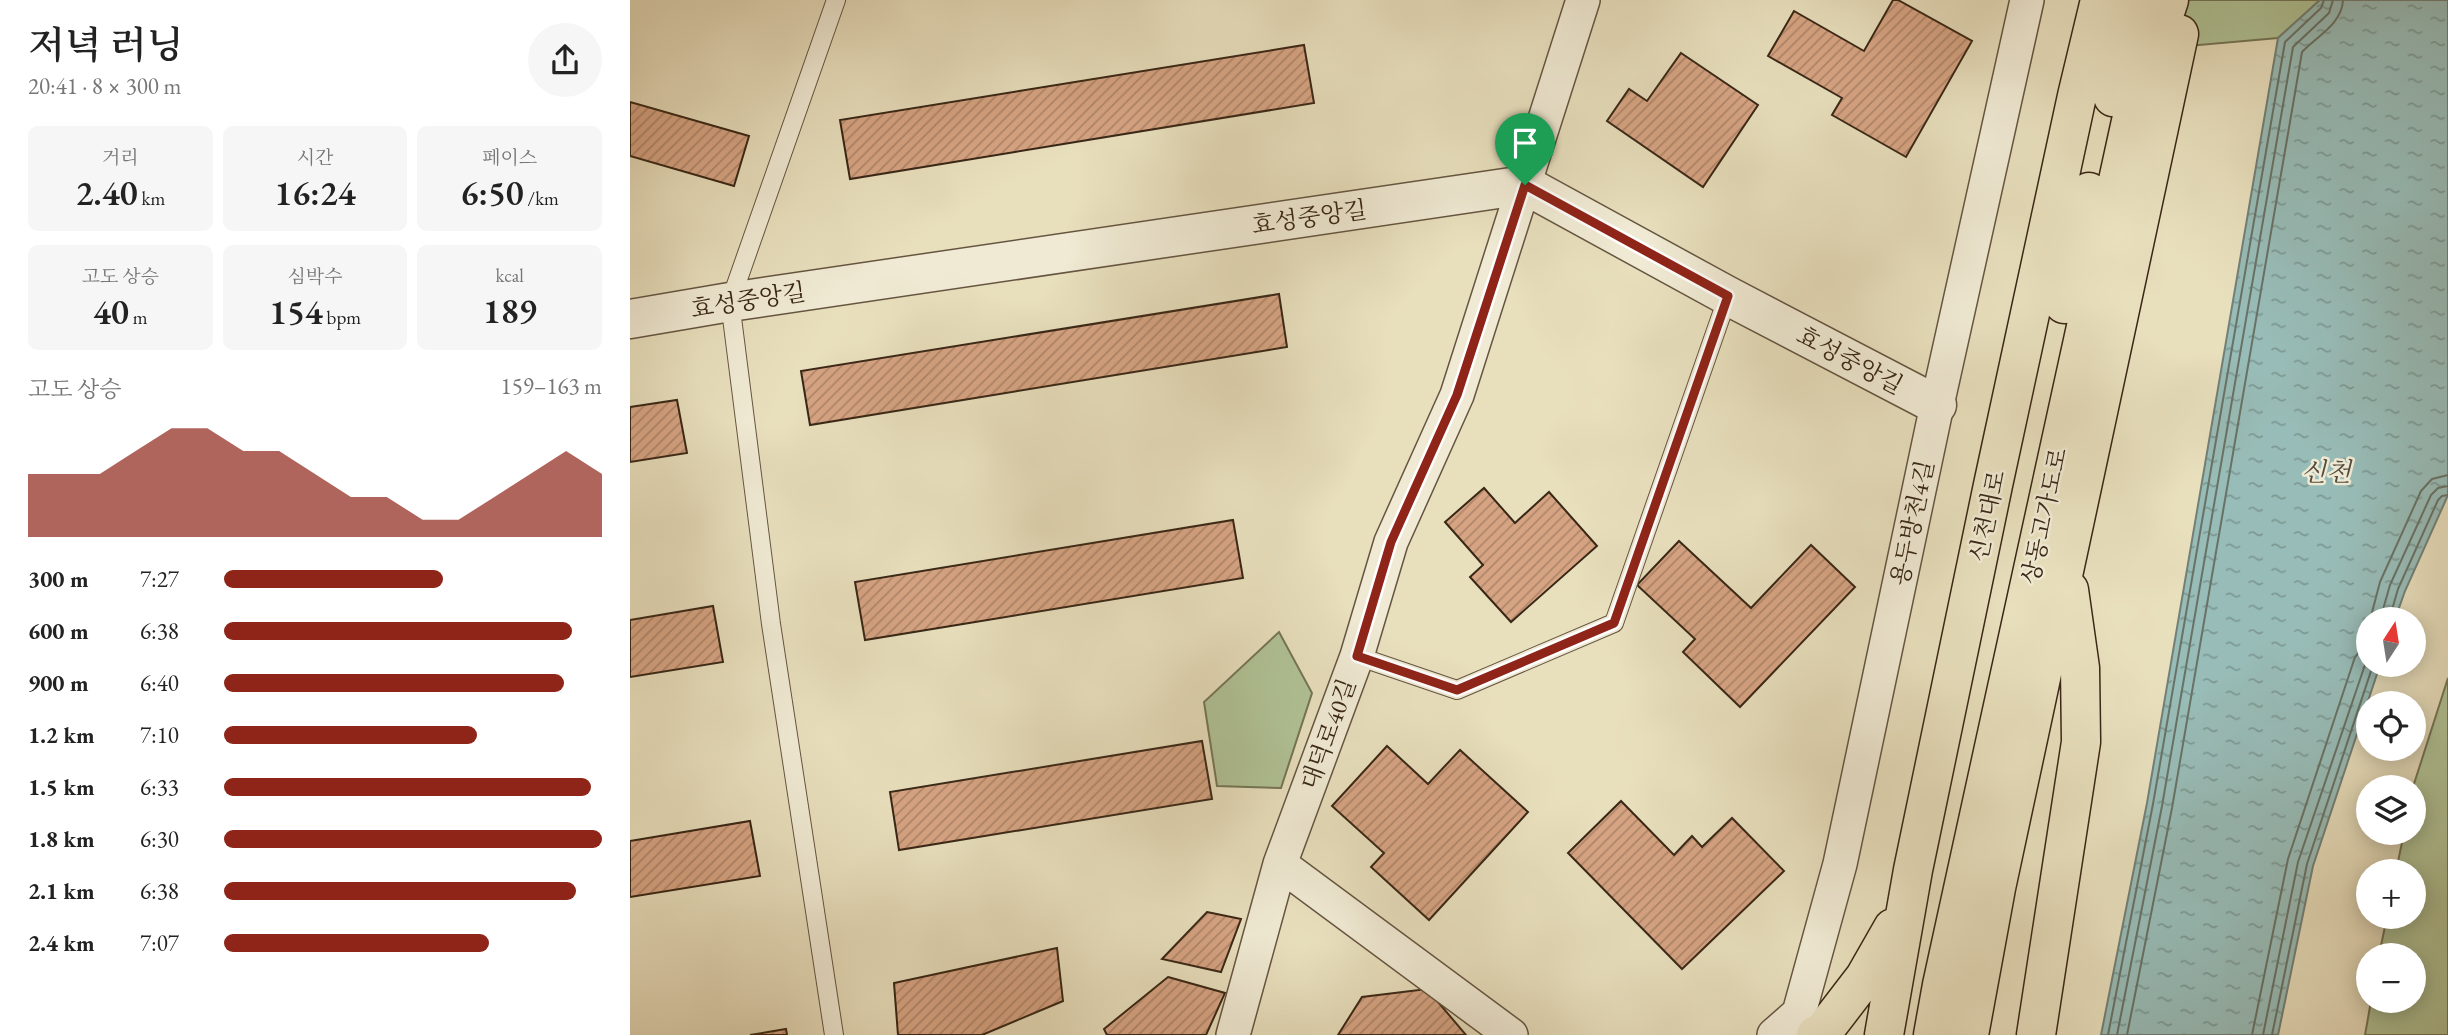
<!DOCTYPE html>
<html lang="ko">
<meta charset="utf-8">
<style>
body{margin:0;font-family:"EB Garamond","Noto Serif KR",serif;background:#f6f6f6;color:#222;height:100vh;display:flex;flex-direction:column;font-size:26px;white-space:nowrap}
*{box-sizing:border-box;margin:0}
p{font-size:23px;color:#767676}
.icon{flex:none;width:38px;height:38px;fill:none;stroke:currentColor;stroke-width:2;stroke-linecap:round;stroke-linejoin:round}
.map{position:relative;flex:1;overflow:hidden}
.panel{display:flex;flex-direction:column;background:#fff;width:630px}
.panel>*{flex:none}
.needle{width:46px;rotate:12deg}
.fabs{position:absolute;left:1726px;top:607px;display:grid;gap:14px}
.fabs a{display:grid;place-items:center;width:70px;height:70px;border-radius:50%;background:#fff;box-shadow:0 4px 18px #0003;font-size:35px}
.pin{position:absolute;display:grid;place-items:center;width:60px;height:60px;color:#fff;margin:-72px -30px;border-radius:50% 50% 50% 0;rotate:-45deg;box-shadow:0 0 7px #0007}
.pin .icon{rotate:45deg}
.round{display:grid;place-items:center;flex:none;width:74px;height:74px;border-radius:37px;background:#f6f6f6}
.headline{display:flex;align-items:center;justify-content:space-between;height:119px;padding:0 28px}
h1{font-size:38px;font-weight:600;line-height:52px}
.figures{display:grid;grid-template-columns:repeat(3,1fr);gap:10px;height:119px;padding:7px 28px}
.figures div{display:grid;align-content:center;border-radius:10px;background:#f6f6f6;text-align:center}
.figures b{font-size:35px;font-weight:600}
.figures small{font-size:19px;font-weight:400}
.figures p{font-size:19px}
.chart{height:196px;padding:14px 28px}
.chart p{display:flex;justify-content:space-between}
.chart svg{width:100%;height:126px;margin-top:7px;fill:#8f2418;opacity:.7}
ul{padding:0 28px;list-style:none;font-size:23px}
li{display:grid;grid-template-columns:112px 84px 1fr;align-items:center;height:52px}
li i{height:18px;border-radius:9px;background:#8f2418}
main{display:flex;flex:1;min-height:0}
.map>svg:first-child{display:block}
.green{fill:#b0c396;stroke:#747556;stroke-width:2}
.water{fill:url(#water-ripples);stroke:#728077;stroke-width:2}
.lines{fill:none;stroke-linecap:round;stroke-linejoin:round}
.shore{stroke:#687266;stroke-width:2}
.building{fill:url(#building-hatch);stroke:#392716;stroke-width:2}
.service-casing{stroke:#655540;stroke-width:20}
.minor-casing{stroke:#655540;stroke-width:36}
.tertiary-casing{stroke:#655540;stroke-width:41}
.trunk-casing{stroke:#392716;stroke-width:41}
.service{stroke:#f0ead4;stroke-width:18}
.minor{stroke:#f0ead4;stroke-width:33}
.tertiary{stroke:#f0ead4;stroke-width:38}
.trunk{stroke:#e8dfbd;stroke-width:38}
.route-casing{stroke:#fff;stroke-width:14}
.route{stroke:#8f2418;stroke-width:9}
.labels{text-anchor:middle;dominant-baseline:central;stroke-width:5;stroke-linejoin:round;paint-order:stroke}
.street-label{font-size:24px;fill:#392716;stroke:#f0ead4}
.water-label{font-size:26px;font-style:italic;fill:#514c3e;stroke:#f0ead4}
</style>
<main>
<section class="panel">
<div class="headline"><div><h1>저녁 러닝</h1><p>20:41 · 8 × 300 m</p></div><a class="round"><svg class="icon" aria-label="share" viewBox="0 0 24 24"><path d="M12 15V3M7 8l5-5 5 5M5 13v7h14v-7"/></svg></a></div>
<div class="figures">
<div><p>거리</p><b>2.40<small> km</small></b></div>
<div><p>시간</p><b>16:24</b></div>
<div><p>페이스</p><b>6:50<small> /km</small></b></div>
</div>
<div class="figures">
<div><p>고도 상승</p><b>40<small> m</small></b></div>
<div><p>심박수</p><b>154<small> bpm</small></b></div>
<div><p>kcal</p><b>189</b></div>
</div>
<div class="chart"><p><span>고도 상승</span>159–163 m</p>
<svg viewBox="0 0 160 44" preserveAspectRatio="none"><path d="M0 44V22L10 22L20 22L30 14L40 6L50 6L60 14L70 14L80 22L90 30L100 30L110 38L120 38L130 30L140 22L150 14L160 22V44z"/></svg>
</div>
<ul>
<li><b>300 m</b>7:27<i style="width:58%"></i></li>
<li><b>600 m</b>6:38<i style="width:92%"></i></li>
<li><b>900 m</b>6:40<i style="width:90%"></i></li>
<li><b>1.2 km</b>7:10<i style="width:67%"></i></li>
<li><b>1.5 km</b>6:33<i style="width:97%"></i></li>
<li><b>1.8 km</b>6:30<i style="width:100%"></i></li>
<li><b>2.1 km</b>6:38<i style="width:93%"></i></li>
<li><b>2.4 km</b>7:07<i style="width:70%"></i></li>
</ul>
</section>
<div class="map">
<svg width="1818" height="1035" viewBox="0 0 1818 1035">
<defs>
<pattern id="water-ripples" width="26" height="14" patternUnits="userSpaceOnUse" patternTransform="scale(1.75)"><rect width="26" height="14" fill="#98bcb7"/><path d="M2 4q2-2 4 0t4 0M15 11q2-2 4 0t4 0" fill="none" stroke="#7d9994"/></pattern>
<pattern id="building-hatch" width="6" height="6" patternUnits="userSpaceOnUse" patternTransform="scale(1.75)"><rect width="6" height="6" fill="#d7a483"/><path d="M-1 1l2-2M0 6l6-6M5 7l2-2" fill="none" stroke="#af866a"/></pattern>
</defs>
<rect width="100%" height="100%" fill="#e8dfbd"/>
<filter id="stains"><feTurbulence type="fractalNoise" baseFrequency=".00286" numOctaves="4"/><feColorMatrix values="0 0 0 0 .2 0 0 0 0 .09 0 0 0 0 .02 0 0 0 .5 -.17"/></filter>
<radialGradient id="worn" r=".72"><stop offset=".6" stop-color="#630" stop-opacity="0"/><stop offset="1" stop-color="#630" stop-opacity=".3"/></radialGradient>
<path class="green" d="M1551,0h139l-42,38 -101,9z
M649,632l33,61 -31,95 -64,-2 -13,-84z
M1818,678v357h-83l6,-34h42v-45l-34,-1 8,-38h26v-45l-17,-1 8,-38h9v-46z"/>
<path class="water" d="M1690,0h128v495l-43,96 -10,28 -27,1v45h12l-67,201 -35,169h-177l46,-232 131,-765z"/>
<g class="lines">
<path class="shore" d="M1740,620l10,-38 41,-91 11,-12 16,-4
M1750,620l10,-35 41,-90 7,-7 10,-2
M1759,620l9,-31 40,-89 4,-4 6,-1
M1478,1035l45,-231 132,-762 36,-34 3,-8
M1487,1035l45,-229 131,-759 36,-34 4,-13
M1497,1035l45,-227 130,-756c15,-16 40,-28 41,-52
M1622,1035l36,-176 67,-202 13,-15
M1633,1035l35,-173 70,-206
M1642,1035l35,-171 66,-199"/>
</g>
<path class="building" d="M1263,0h5l74,41 -66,116 -74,-42 10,-17 -74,-42 26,-45 70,40z
M674,45l10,58 -464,76 -10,-59z
M1051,53l77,52 -55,82 -96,-66 22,-32 18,12z
M0,102l119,34 -15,50 -104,-30z
M649,294l8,53 -477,78 -9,-54z
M47,400l10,53 -57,9v-55z
M854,488l31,35 34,-31 48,54 -86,76 -41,-45 13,-12 -38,-43z
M603,520l10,58 -378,62 -10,-58z
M1049,541l72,67 60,-63 44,42 -115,120 -57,-55 12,-13 -58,-54z
M83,606l10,56 -93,15v-57z
M572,741l10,58 -313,51 -9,-58z
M757,746l41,38 32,-34 68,62 -99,108 -58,-53 13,-14 -52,-47z
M991,801l53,54 18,-19 10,11 30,-29 52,53 -102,98 -114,-116z
M120,821l10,55 -130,21v-56z
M577,912l34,7 -20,53 -59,-13z
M427,948l6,53 -81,34h-84l-4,-52z
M538,977l57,16 -19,42h-99l-3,-6z
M797,989l39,46h-128l24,-38z
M156,1029l1,6h-37z"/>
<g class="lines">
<defs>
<path id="service" d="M727,656l100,34 157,-67 114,-327
M204,1035l-63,-411 -41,-322 106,-302"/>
<path id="minor" d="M650,864l231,171
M603,1035l47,-171 77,-208 34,-114 66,-147 126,-395
M1144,1035l25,-22 41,-149 97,-459 90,-405"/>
<path id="tertiary" d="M0,319l100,-17 795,-117 203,111 209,109"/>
<path id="trunk" d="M1483,97l24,-97
M1434,304l25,-112
M1186,1035l6,-2 43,-56 28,-49
M1254,1035l29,-165 80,-385 84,-389 23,-96
M1303,1035l9,-50 193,-882 34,-103
M1339,1035l27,-147 183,-854
M1406,1035l45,-293 -1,-74 -11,-78"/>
</defs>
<use href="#service" class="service-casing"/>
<use href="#minor" class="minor-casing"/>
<use href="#tertiary" class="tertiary-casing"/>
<use href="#trunk" class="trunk-casing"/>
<use href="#service" class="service"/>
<use href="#minor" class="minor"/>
<use href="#tertiary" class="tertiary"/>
<use href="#trunk" class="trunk"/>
</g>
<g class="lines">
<defs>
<path id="route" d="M895,185l203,111 -114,327 -157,67 -100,-34 34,-114 66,-147z"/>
</defs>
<use href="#route" class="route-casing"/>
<use href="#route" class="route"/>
</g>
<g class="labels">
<g class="street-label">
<text transform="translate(679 217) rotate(-8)">효성중앙길</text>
<text transform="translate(118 300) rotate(-9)">효성중앙길</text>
<text transform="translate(1220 360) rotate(28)">효성중앙길</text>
<text transform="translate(1357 516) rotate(-78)">신천대로</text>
<text transform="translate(1414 516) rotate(-78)">상동고가도로</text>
<text transform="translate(1282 523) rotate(-78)">용두방천4길</text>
<text transform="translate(698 734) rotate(-70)">대덕로40길</text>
</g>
<g class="water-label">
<text x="1696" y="472">신천</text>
</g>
</g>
<rect width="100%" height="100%" filter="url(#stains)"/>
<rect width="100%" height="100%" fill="url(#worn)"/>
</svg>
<div class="fabs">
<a><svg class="needle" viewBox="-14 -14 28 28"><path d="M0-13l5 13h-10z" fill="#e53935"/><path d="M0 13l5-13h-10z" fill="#767676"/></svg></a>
<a><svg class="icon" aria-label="locate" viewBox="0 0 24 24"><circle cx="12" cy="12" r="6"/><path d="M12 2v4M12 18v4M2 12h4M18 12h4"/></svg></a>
<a><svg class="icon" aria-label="layers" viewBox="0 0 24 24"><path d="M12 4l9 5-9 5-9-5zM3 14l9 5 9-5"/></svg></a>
<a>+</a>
<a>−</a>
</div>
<div class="pin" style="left:895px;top:185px;background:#1e9e55"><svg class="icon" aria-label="arrive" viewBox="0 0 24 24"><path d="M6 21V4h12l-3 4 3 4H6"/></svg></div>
</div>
</main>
